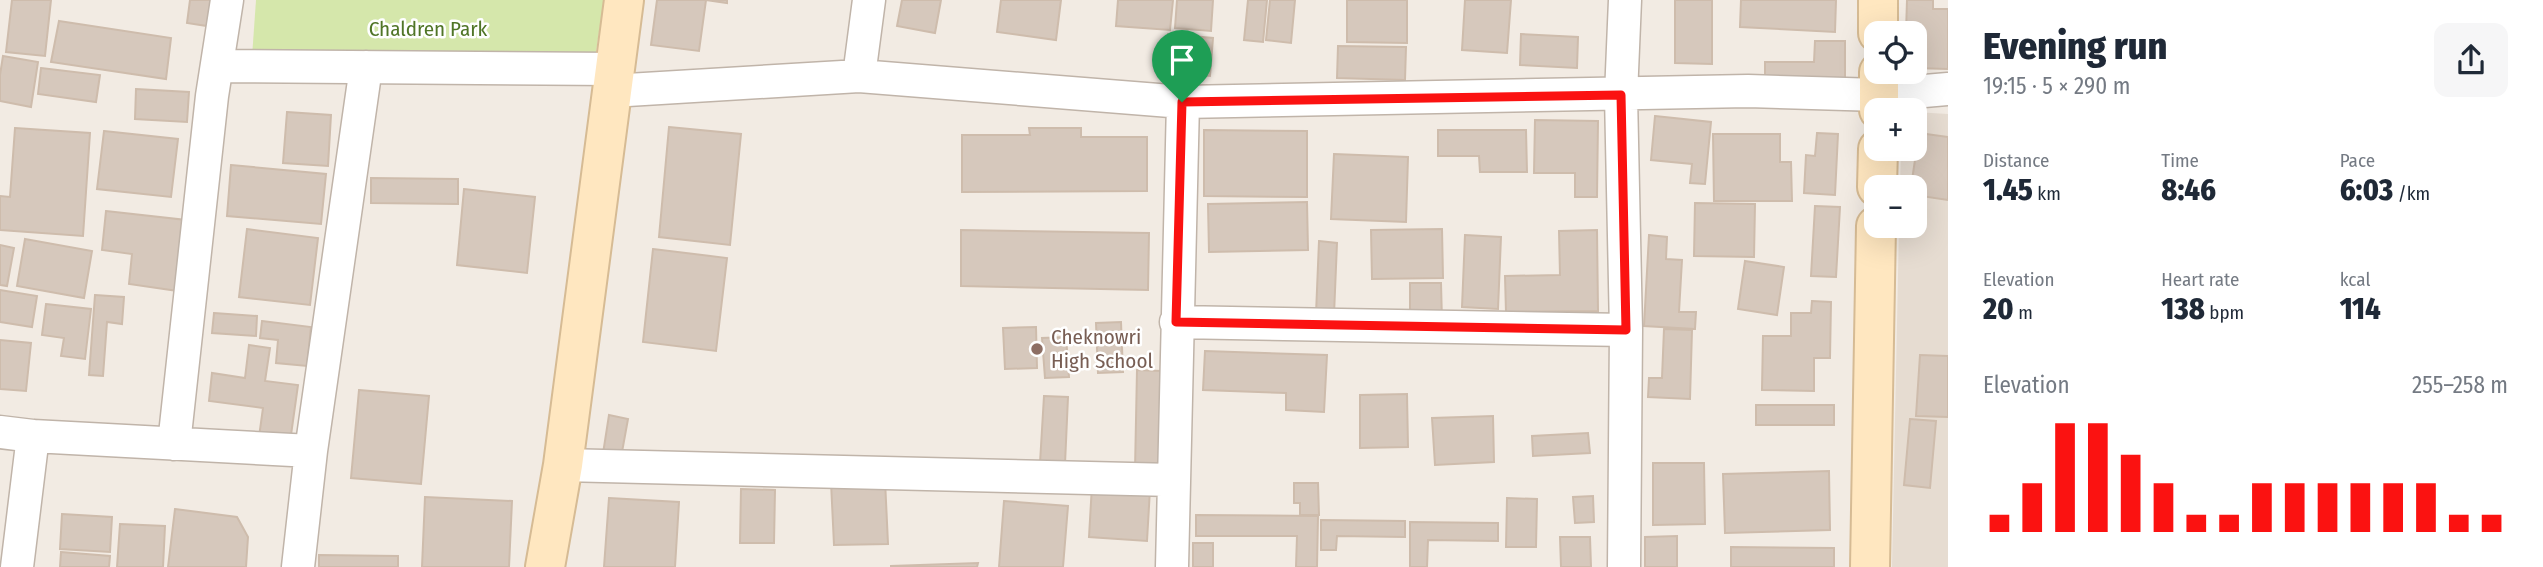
<!DOCTYPE html>
<meta charset="utf-8">
<style>
body{margin:0;font-family:"Fira Sans Condensed",sans-serif;background:#f6f6f7;color:#1f2937;height:100vh;display:flex;flex-direction:column;font-size:26px;white-space:nowrap}
*{box-sizing:border-box;margin:0}
p{font-size:23px;color:#747a83}
.icon{flex:none;width:38px;height:38px;fill:none;stroke:currentColor;stroke-width:2;stroke-linecap:round;stroke-linejoin:round}
.map{position:relative;flex:1;overflow:hidden}
.side{display:flex;flex-direction:column;background:#fff;width:595px}
.side>*{flex:none}
.tools{position:absolute;left:1864px;top:21px;display:grid;gap:14px}
.tools a{display:grid;place-items:center;width:63px;height:63px;border-radius:14px;background:#fff;box-shadow:0 7px 28px #0002;font-size:35px}
.pin{position:absolute;display:grid;place-items:center;width:60px;height:60px;color:#fff;margin:-72px -30px;border-radius:50% 50% 50% 0;rotate:-45deg;box-shadow:0 0 7px #0007}
.pin .icon{rotate:45deg}
.round{display:grid;place-items:center;flex:none;width:74px;height:74px;border-radius:14px;background:#f6f6f7}
.overview{display:flex;align-items:center;justify-content:space-between;height:119px;padding:0 35px}
h1{font-size:38px;font-weight:800;line-height:52px}
.figures{display:grid;grid-template-columns:repeat(3,1fr);gap:10px;height:119px;padding:7px 35px}
.figures div{display:grid;align-content:center}
.figures b{font-size:30px;font-weight:800}
.figures small{font-size:19px;font-weight:400}
.figures p{font-size:19px}
.chart{height:196px;padding:14px 35px}
.chart p{display:flex;justify-content:space-between}
.chart svg{width:100%;height:126px;margin-top:7px;stroke:#fb1211;stroke-width:6}
main{display:flex;flex:1;min-height:0}
.map>svg:first-child{display:block}
.residential{fill:#e6dcd1}
.green{fill:#d5e7ab}
.building{fill:#d6c8bc;stroke:#cebcac;stroke-width:2}
.lines{fill:none;stroke-linecap:round;stroke-linejoin:round}
.street-casing{stroke:#c0b4a9;stroke-width:35}
.secondary-casing{stroke:#d6bb94;stroke-width:42}
.street{stroke:#fff;stroke-width:32}
.secondary{stroke:#ffe7c0;stroke-width:38}
.route-casing{stroke:#fff;stroke-width:14}
.route{stroke:#fb1211;stroke-width:9}
.education-dot{fill:#8d6e63;stroke:#fff;stroke-width:2.5}
.labels{text-anchor:middle;dominant-baseline:central;stroke-width:5;stroke-linejoin:round;paint-order:stroke}
.park-label{font-size:21px;fill:#507527;stroke:#fff}
.education-label{font-size:21px;fill:#785e54;stroke:#fff;text-anchor:start}
</style>
<main>
<div class="map">
<svg width="1948" height="567" viewBox="0 0 1948 567">
<rect width="100%" height="100%" fill="#f2ebe3"/>
<path class="residential" d="M1915,112l33,2v453h-56l7,-341h15v-39h-14l1,-38h13z"/>
<path class="green" d="M256,0h348l-9,58 -343,-1z"/>
<path class="building" d="M12,0h39l-6,56 -39,-4z
M190,0h21l-4,26 -20,-3z
M657,0h70v3l-21,-3 -7,51 -48,-6z
M902,0h39l-6,33 -38,-7z
M1001,0h60l-5,40 -59,-8z
M1118,0h55l-3,30 -54,-4z
M1177,0h36l-2,31 -36,-3z
M1248,0h19l-4,42 -19,-2z
M1270,0h25l-4,43 -25,-3z
M1347,0h60v43l-60,-1z
M1465,0h46l-4,53 -45,-3z
M1675,0h37v64l-37,-1z
M1741,0h95l-1,32 -95,-5z
M1907,0h26v9h15v60l-34,-1v-35h-8z
M59,21l112,17 -5,41 -115,-17z
M1168,34l45,4 -3,38 -45,-4z
M1521,34l57,3 -1,31 -57,-3z
M1815,41h30v48l-80,-1v-26h49z
M1338,46l68,1 -1,33 -68,-2z
M3,56l35,6 -7,45 -31,-6v-26z
M41,68l59,7 -4,27 -58,-8z
M136,89l53,3 -2,30 -52,-3z
M287,112l44,3 -3,51 -45,-3z
M1655,116l56,6 -6,62 -15,-1 2,-19 -41,-4z
M1535,120l63,1 -1,76h-22v-24h-41z
M669,127l72,7 -11,111 -71,-8z
M15,128l75,5 -7,103 -83,-6v-34l10,1z
M1029,128h52v9h66v54l-185,1v-57h68z
M1204,130l103,1v66l-103,-1z
M1438,130h88l1,42h-47l-1,-16h-41z
M104,131l74,8 -7,58 -74,-8z
M1817,133l21,1 -3,61 -31,-2 2,-38 9,1z
M1919,133l29,4v63l-34,-5v-8h-3z
M1713,134h67v28h11l1,39h-78z
M1334,154l74,3 -2,65 -75,-3z
M231,165l95,9 -5,50 -94,-8z
M371,178l87,1v25l-87,-1z
M464,189l71,8 -8,76 -70,-8z
M1307,202l1,48 -99,2 -1,-48z
M1695,203l60,1 -1,53 -60,-1z
M1815,206l25,1 -4,70 -25,-1z
M106,211l80,9 -8,71 -49,-7 3,-30 -30,-4z
M247,229l71,9 -8,67 -71,-8z
M1442,229l1,49 -71,1 -1,-49z
M961,230l188,3 -1,57 -187,-4z
M1597,230l1,81 -92,1 -1,-36 55,-1 -1,-44z
M1465,235l36,2 -3,72 -36,-2z
M1649,235l18,2 -1,22 16,1 -3,52h17l-1,17 -51,-3z
M25,239l67,12 -8,47 -67,-12z
M1319,241l18,2 -3,72 -18,-1z
M0,245l14,3 -7,38 -7,-1z
M653,249l74,9 -11,93 -73,-9z
M1745,261l39,6 -7,48 -39,-6z
M1410,283h31l1,38 -32,1z
M0,290l37,6 -5,31 -32,-5z
M95,295l29,2 -2,27 -15,-2 -4,54 -14,-1z
M1812,301l19,1 -1,56h-16v33l-52,-1 1,-54h28v-23h20z
M46,304l45,5 -6,50 -24,-3 3,-18 -22,-3z
M214,313l43,3 -1,20 -44,-3z
M262,321l49,6 -4,39 -31,-3 2,-23 -18,-2z
M1121,322l2,50 -25,1 -2,-50z
M1036,327l1,41 -32,1 -2,-41z
M1664,329l28,1 -2,69 -42,-2 1,-19h13z
M1066,337l3,40 -24,1 -3,-40z
M0,340l31,3 -5,48 -26,-2z
M249,345l21,3 -5,33 33,4 -8,57 -31,-5 4,-29 -54,-7 3,-28 33,5z
M1205,351l122,4 -3,57 -38,-2v-17l-83,-3z
M1920,355l28,1v61l-32,-1z
M1137,370l24,1 -2,100 -24,-1z
M359,390l70,6 -8,88 -70,-6z
M1407,394l1,53 -48,1v-53z
M1044,396l24,1 -3,67 -25,-1z
M1756,405h78v20h-78z
M609,415l19,4 -8,44 -18,-3z
M1493,416l1,46 -59,3 -3,-47z
M1910,419l26,2 -6,67 -26,-3z
M1588,433l2,20 -57,3 -1,-20z
M1653,463h51l1,61 -52,1z
M1829,471l1,59 -105,3 -2,-59z
M885,480l3,64 -54,1 -3,-63z
M1294,483h24l1,32h-19v-12h-6z
M1092,485l58,4 -3,52 -58,-4z
M741,489l34,1 -1,53h-34z
M1593,496l1,26 -19,1 -2,-26z
M425,497l87,4 -3,66h-87z
M609,498l70,4 -4,65h-71z
M1507,498l30,1 -1,48h-30z
M1004,501l64,5 -5,61h-64z
M175,509l62,8 11,20 -2,30h-78z
M62,514l50,3 -2,35 -50,-3z
M1196,515l122,1 -1,51h-21l1,-31h-101z
M1321,520l84,1v16l-68,-1 -1,14h-15z
M1410,522l88,1v18l-70,-1 -1,27h-17z
M120,524l45,2 -2,41h-46z
M1677,536v31h-32v-30z
M1560,537h30l1,30h-30z
M1193,543h20v24h-20z
M1731,547l103,1v19h-103z
M61,552l49,4 -1,11h-49z
M319,555l79,1v11h-79z
M978,563l-1,4 -87,-1z"/>
<g class="lines">
<defs>
<path id="street" d="M217,66l397,3
M859,76l10,-76
M611,91l248,-15 324,26 565,-11 131,4 69,-6
M1176,322l450,8
M0,432l33,4 278,15
M174,444l38,-348 15,-96
M563,465l610,15
M17,567l16,-131
M298,567l13,-116 55,-384
M1172,567l11,-465
M1624,567l2,-237 -5,-235 4,-95"/>
<path id="secondary" d="M1878,0v33
M1879,110v-38
M1877,187l1,-38
M545,567l18,-102 61,-465
M1870,567l6,-341"/>
</defs>
<use href="#street" class="street-casing"/>
<use href="#secondary" class="secondary-casing"/>
<use href="#street" class="street"/>
<use href="#secondary" class="secondary"/>
</g>
<g class="lines">
<defs>
<path id="route" d="M1621,95l5,235 -450,-8 6,-220z"/>
</defs>
<use href="#route" class="route-casing"/>
<use href="#route" class="route"/>
</g>
<circle class="education-dot" cx="1037" cy="349" r="7"/>
<g class="labels">
<g class="park-label">
<text x="428" y="29">Chaldren Park</text>
</g>
<g class="education-label">
<text x="1051" y="337">Cheknowri<tspan x="1051" dy="24">High School</tspan></text>
</g>
</g>
</svg>
<div class="tools">
<a><svg class="icon" aria-label="locate" viewBox="0 0 24 24"><circle cx="12" cy="12" r="6"/><path d="M12 2v4M12 18v4M2 12h4M18 12h4"/></svg></a>
<a>+</a>
<a>−</a>
</div>
<div class="pin" style="left:1182px;top:102px;background:#1e9e55"><svg class="icon" aria-label="arrive" viewBox="0 0 24 24"><path d="M6 21V4h12l-3 4 3 4H6"/></svg></div>
</div>
<section class="side">
<div class="overview"><div><h1>Evening run</h1><p>19:15 · 5 × 290 m</p></div><a class="round"><svg class="icon" aria-label="share" viewBox="0 0 24 24"><path d="M12 15V3M7 8l5-5 5 5M5 13v7h14v-7"/></svg></a></div>
<div class="figures">
<div><p>Distance</p><b>1.45<small> km</small></b></div>
<div><p>Time</p><b>8:46</b></div>
<div><p>Pace</p><b>6:03<small> /km</small></b></div>
</div>
<div class="figures">
<div><p>Elevation</p><b>20<small> m</small></b></div>
<div><p>Heart rate</p><b>138<small> bpm</small></b></div>
<div><p>kcal</p><b>114</b></div>
</div>
<div class="chart"><p><span>Elevation</span>255–258 m</p>
<svg viewBox="0 0 160 44" preserveAspectRatio="none"><path d="M5 44V38M15 44V27M25 44V6M35 44V6M45 44V17M55 44V27M65 44V38M75 44V38M85 44V27M95 44V27M105 44V27M115 44V27M125 44V27M135 44V27M145 44V38M155 44V38"/></svg>
</div>
</section>
</main>
